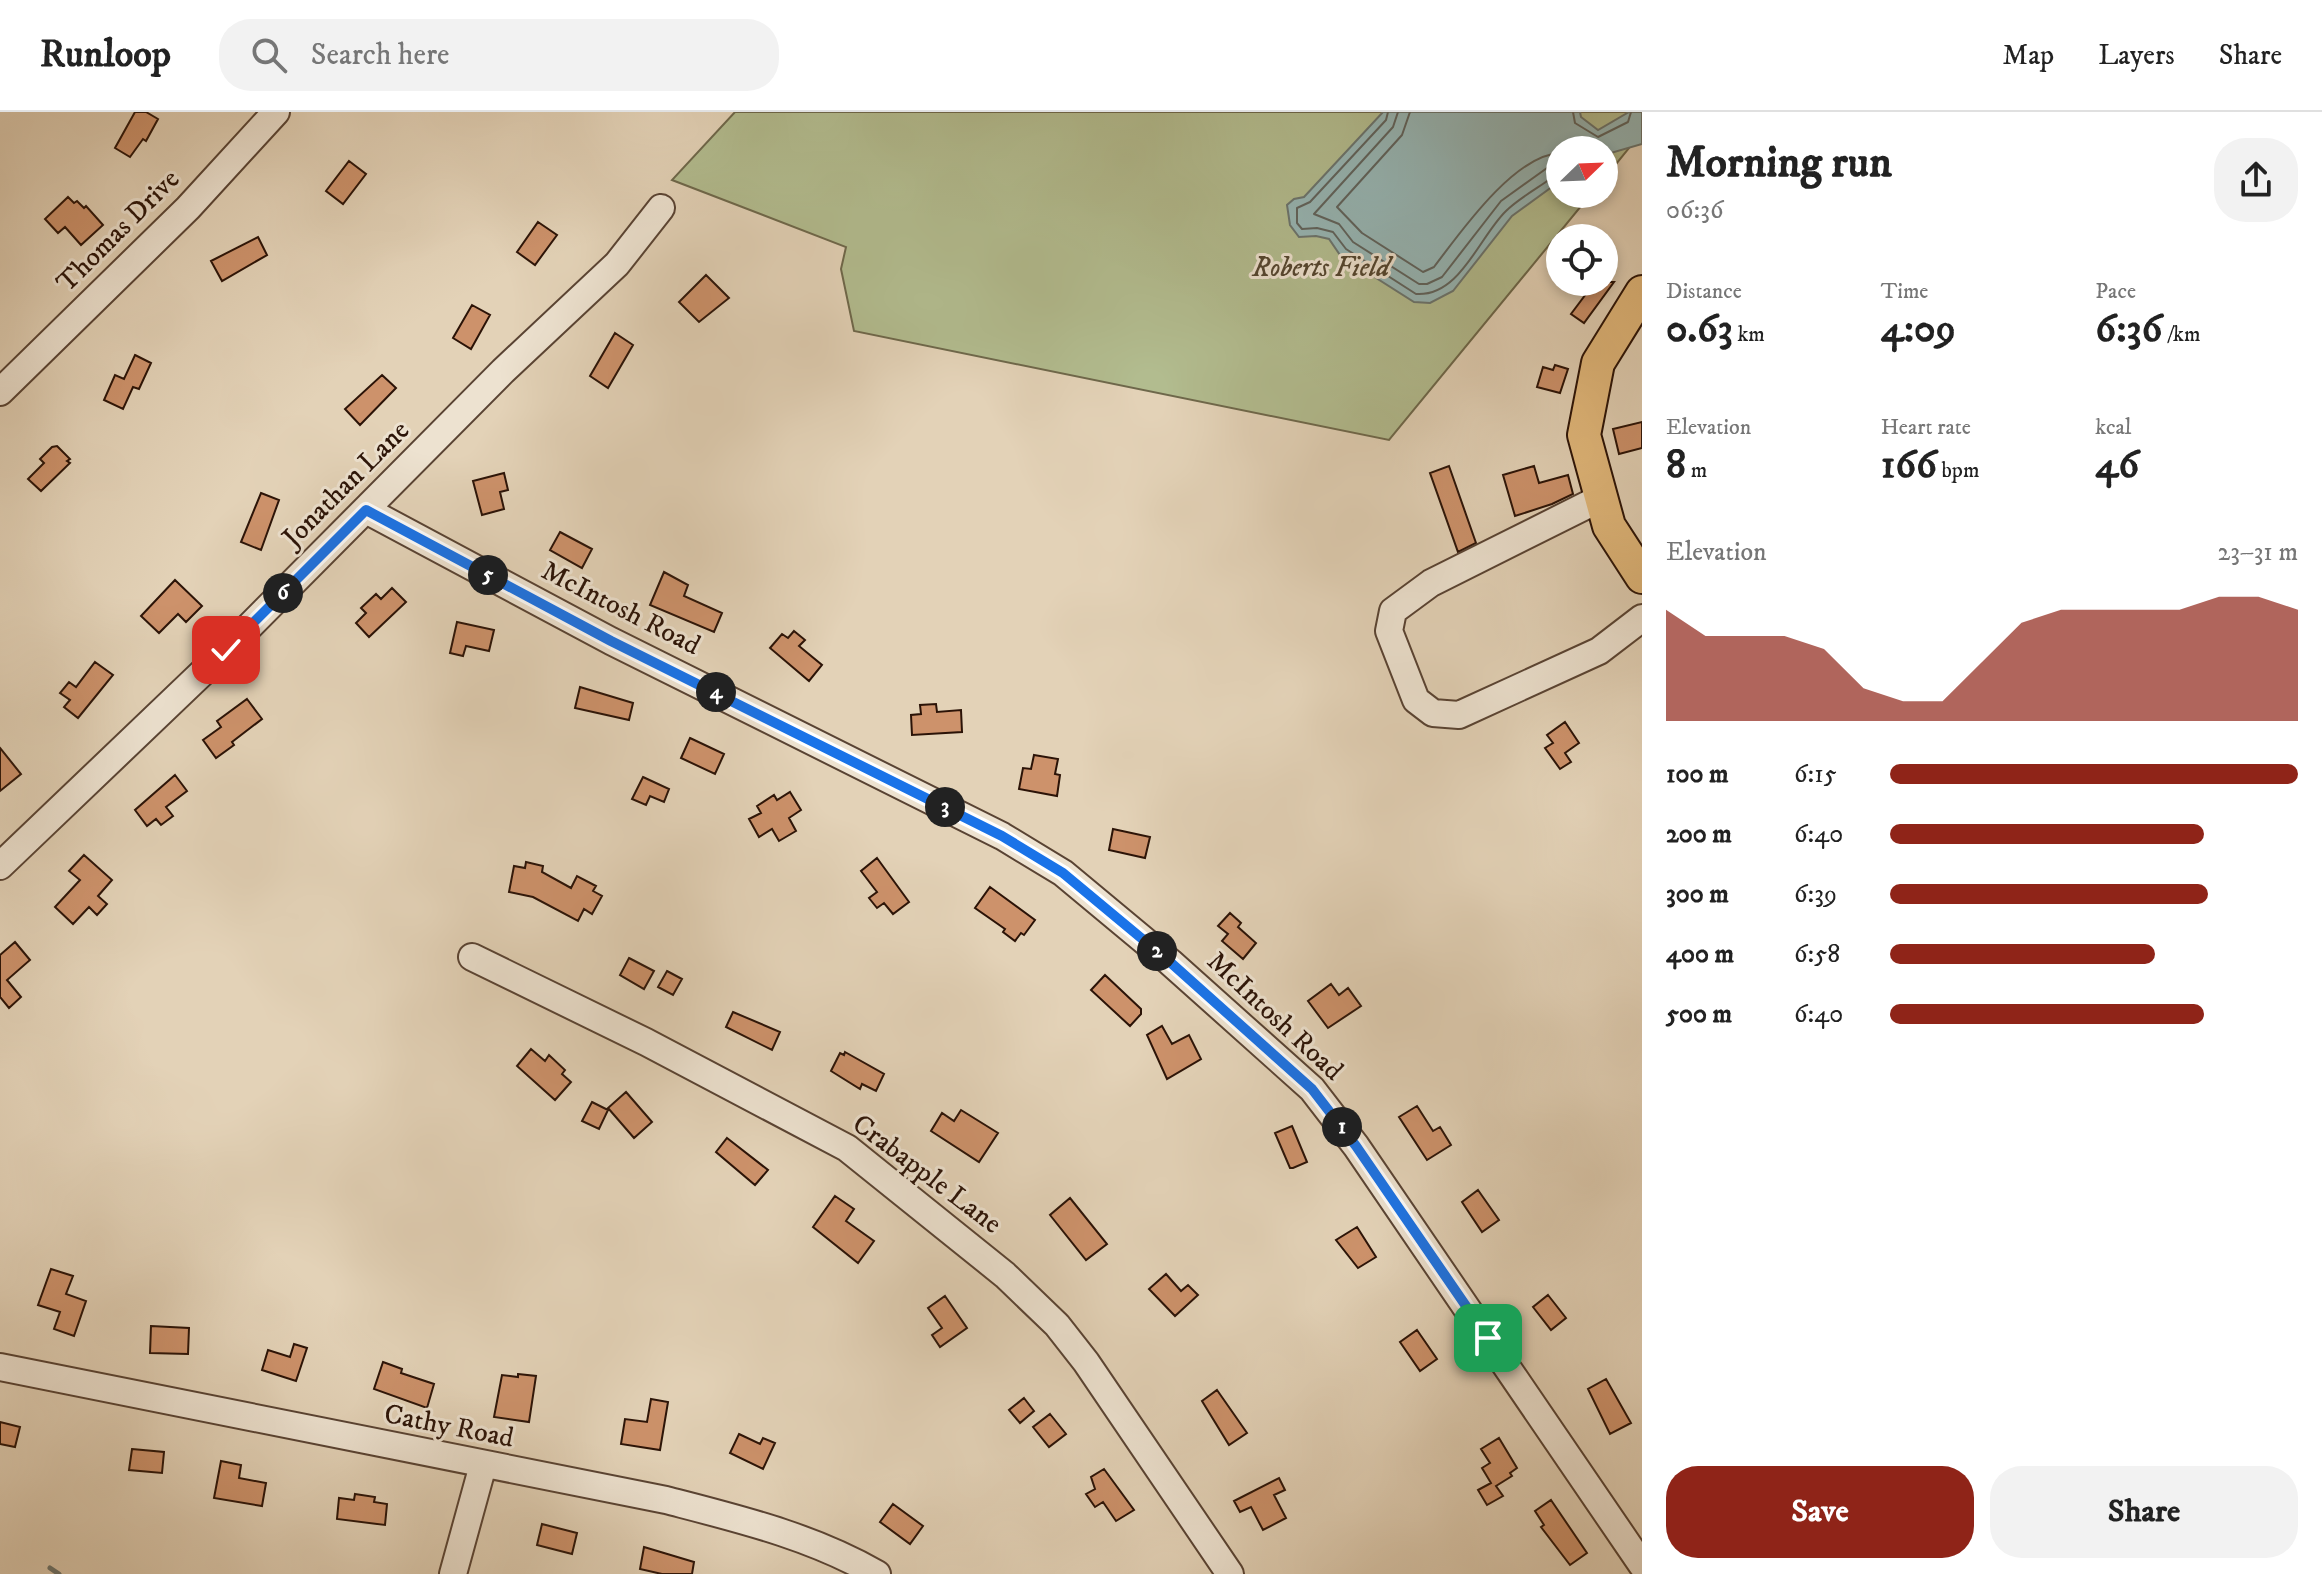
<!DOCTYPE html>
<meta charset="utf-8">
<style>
body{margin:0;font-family:"IM FELL DW Pica",serif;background:#f2f2f2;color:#222;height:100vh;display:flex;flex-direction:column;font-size:30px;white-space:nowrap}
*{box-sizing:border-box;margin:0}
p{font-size:26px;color:#767676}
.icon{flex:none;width:44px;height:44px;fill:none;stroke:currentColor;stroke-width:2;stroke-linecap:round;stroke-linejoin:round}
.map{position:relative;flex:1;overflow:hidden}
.panel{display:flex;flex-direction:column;background:#fff;width:680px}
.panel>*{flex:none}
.needle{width:52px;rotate:67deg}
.controls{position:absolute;left:1546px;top:24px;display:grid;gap:16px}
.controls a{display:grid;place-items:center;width:72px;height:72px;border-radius:50%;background:#fff;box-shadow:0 4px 12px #0003;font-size:40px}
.pin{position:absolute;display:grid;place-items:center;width:68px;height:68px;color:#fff;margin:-34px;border-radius:16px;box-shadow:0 4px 12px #0006}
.km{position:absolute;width:40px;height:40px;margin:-20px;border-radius:50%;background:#222;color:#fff;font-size:22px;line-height:40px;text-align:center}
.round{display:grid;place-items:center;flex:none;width:84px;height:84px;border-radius:32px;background:#f2f2f2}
.head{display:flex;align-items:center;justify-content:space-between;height:136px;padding:0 24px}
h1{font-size:44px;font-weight:700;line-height:60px}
.figures{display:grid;grid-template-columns:repeat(3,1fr);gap:12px;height:136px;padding:8px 24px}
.figures div{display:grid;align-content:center}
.figures b{font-size:40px;font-weight:700}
.figures small{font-size:22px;font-weight:400}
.figures p{font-size:22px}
.chart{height:224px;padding:16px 24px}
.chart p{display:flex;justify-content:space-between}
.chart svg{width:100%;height:144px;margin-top:8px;fill:#8f2418;opacity:.7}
.primary-button{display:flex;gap:16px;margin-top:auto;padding:16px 24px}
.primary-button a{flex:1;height:92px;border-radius:32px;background:#8f2418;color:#fff;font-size:32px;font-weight:700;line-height:92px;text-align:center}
.primary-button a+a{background:#f2f2f2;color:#222}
ul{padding:0 24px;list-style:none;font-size:26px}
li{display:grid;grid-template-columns:128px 96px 1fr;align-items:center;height:60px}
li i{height:20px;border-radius:10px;background:#8f2418}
header{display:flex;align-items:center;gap:48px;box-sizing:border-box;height:112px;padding:0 40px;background:#fff;border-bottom:2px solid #e0e0e0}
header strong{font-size:38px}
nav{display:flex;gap:44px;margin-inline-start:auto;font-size:28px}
.search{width:560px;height:72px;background:#f2f2f2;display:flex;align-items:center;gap:20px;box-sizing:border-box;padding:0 28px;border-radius:32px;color:#767676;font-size:30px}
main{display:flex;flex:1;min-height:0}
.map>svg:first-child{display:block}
.green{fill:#b2bc8f;stroke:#6e684b;stroke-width:2}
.water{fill:#96b6b5;stroke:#6b756f;stroke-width:2}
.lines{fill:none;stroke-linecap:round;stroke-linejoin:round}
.shore{stroke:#60645e;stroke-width:2}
.stream{stroke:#6b756f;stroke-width:5}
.building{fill:#cd926b;stroke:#2b1307;stroke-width:2}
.minor-casing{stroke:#594333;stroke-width:30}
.major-casing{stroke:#2b1307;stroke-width:36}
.minor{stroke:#ede2d0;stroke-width:26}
.major{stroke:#e2b97c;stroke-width:32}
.route-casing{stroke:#fff;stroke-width:16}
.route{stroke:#1a73e8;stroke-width:10}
.labels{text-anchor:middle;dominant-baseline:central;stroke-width:6;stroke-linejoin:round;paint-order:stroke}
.street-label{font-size:28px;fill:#2b1307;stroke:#ede2d0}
.park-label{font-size:28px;font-style:italic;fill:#544630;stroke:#ede2d0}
</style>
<header>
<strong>Runloop</strong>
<div class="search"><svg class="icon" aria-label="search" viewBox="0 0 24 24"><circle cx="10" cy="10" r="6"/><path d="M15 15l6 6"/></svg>Search here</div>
<nav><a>Map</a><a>Layers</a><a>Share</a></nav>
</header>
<main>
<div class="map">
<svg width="1642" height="1462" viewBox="0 0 1642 1462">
<rect width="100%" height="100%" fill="#e3d2b7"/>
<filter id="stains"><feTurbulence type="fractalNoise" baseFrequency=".0025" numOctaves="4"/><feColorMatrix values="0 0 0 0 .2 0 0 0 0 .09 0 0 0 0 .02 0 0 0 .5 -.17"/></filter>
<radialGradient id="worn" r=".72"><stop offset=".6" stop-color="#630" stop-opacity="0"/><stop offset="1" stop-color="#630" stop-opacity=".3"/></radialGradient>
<path class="green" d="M735,0h907v20l-38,47v-29h-44v44h31l-202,246 -535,-109 -13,-62 5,-22 -174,-67z"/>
<path class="water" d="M1383,0h197l1,5 17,13 31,-18h13v32l-38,11v-5h-44v31l-48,35 -59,75 -23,12 -16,-1 -74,-47 -11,-16 -13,-3 -17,1 -9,-12 -3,-20 7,-6 10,-2z"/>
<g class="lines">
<path class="shore" d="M1388,0l-2,8 -76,82 -13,6v15l5,6 15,-1 16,4 13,17 70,45c44,3 63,-57 90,-83 13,-13 32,-23 47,-34l7,-1
M1398,0l-5,15 -79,87 25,10 14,18 66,42h8l15,-7 59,-76 46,-33 13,-3
M1410,0l-8,23 -65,72 25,26 61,39 11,-5c26,-34 80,-112 126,-114
M1573,0l2,11 23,14 30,-15 3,-10"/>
<path class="stream" d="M50,1456l9,6"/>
</g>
<path class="building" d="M135,0h11l12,7 -12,22 -3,-2 -13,18 -15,-9z
M349,49l17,13 -23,30 -17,-13z
M68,85l6,6 3,-2 7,7 2,-2 17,19 -22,20 -16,-18 -7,6 -13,-14z
M538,110l19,13 -22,30 -18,-13z
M258,125l9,18 -45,26 -11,-20z
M706,163l23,23 -30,24 -20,-20z
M1595,170h19l-30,41 -13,-9z
M472,193l18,10 -19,34 -18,-11z
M615,221l18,12 -25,43 -18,-12z
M135,243l16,8 -12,26 -6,-2 -10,22 -19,-9 11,-25 9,4z
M1555,253l13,4 -8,24 -23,-6 6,-20 10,3z
M382,263l14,13 -36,37 -15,-16z
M1642,310v26l-23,6 -6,-25z
M57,334l13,13 -3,2 3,2 -29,28 -13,-12 16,-16 -4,-4 12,-12z
M1449,354l27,77 -18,9 -28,-79z
M1534,354l5,17 29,-8 5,19 -21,10 -37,12 -12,-41z
M504,361l4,17 -8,2 4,17 -22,6 -9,-34z
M261,381l18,7 -18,50 -20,-8z
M560,420l32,17 -10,19 -32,-18z
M664,460l24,13 -4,11 38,17 -8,19 -64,-27z
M175,468l27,26 -16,16 -8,-8 -19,19 -18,-17z
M392,476l14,14 -37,35 -13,-14 10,-10 -5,-5 15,-14 5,5z
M457,510l37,8 -5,21 -23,-5 -3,10 -13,-3z
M794,519l11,9 -6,6 23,19 -13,16 -39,-33 12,-14 6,4z
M95,550l18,13 -35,43 -14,-11 6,-7 -10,-7 9,-11 7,5z
M580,575l53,16 -4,17 -54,-12z
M247,587l15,20 -30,23 2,3 -18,13 -13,-18 18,-13 -4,-6z
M936,592l1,8 24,-2 1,22 -50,3 -1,-20 10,-1 -1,-9z
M1565,610l14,21 -14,10 6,9 -11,7 -15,-21 8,-5 -6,-8z
M690,626l34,16 -9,20 -34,-16z
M0,636l21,26 -21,17z
M1034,643l24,4 -3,15 5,1 -3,21 -38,-7 4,-21 8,1z
M175,663l12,16 -21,16 7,9 -12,9 -5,-6 -9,7 -12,-16z
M643,665l26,12 -5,13 -14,-6 -4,9 -14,-6z
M790,680l11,18 -12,8 7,13 -17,10 -7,-12 -13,8 -10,-18 12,-6 -4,-7 17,-11 3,5z
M1113,717l37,8 -5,21 -36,-8z
M84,743l28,25 -14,16 9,8 -10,11 -8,-8 -16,17 -18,-17 25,-27 -11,-9z
M877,746l32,44 -16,12 -9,-11 -7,5 -8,-10 8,-6 -16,-21z
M526,750l17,4 -1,6 29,16 6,-12 19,10 -3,5 9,5 -10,18 -8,-5 -6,12 -45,-24 -24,-5 5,-26 11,2z
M990,775l45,33 -11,15 -3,-2 -6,8 -12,-9 2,-3 -30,-21z
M1230,801l11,10 -3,4 18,16 -13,16 -21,-18 6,-7 -10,-8z
M15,830l15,18 -23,20 14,17 -12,11 -9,-11v-42z
M629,846l25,13 -10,18 -24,-14z
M667,859l15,8 -9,16 -15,-8z
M1105,863l36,34v5l-11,12 -39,-36z
M1331,872l8,11 9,-7 13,18 -33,22 -20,-27z
M733,900l47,20 -8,18 -46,-23z
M1162,914l10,18 17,-9 12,24 -34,20 -20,-44z
M531,937l14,12 4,-6 16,15 -3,4 9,8 -16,18 -38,-34z
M845,940l39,22 -8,17 -14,-7 -2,5 -29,-18 9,-18 4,2z
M626,980l26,30 -18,16 -26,-30z
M592,990l16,8 -9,19 -17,-8z
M1417,994l16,25 7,-4 11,18 -24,15 -28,-43z
M961,998l37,23 -19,29 -48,-31 11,-18 12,8z
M1292,1014l15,36 -14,6h-3l-15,-35z
M727,1026l41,32 -13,15 -39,-33z
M1478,1078l21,30 -17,12 -20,-30z
M835,1084l19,13 -8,12 28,20 -16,22 -45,-36z
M1070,1086l37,46 -21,16 -36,-45z
M1357,1115l19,30 -18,11 -22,-28z
M51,1157l22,7 -7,18 20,7 -12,35 -20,-7 6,-17 -22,-7z
M1166,1162l15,17 7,-6 10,10 -23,21 -26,-27z
M1548,1183l18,23 -15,12 -18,-23z
M945,1184l22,32 -27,19 -8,-12 10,-7 -14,-20z
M151,1214l38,2 -1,26 -38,-1z
M1417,1218l20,29 -17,12 -20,-29z
M294,1232l13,4 -11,33 -34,-11 6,-20 22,7z
M383,1250l19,7 -1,4 33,11 -7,24 -53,-19z
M518,1262l18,2 -7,46 -35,-5 8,-42 16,2z
M1606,1267l25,44 -21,11 -22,-45z
M1217,1278l30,43 -18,12 -27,-44z
M1024,1286l10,13 -14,12 -11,-13z
M651,1287l17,3 -8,48 -39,-6 4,-25 22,3z
M1050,1302l16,20 -17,13 -16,-20z
M0,1310l20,5 -5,20 -15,-3z
M739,1322l21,10 3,-6 12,5 -12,26 -33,-16z
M1499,1326l18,30 -7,5 2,3 -16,10 7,10 -16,9 -9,-15 13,-7 -9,-15 8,-5 -9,-14z
M132,1337l32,3 -2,21 -33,-3z
M221,1349l20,4 -2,13 27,5 -4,23 -48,-8z
M1104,1357l30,41 -18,11 -13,-19 -8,5 -9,-13 9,-5 -4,-12z
M1279,1366l6,12 -11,5 12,23 -23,12 -12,-23 -11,5 -6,-11z
M355,1382l20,3 -1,5 13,2 -2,21 -48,-6 2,-21 15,2z
M1551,1388l36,53 -17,12 -29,-38 3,-2 -9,-14z
M893,1392l30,22 -13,18 -30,-22z
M542,1412l35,9 -5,21 -35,-9z
M644,1435l50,15 -2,12h-30l-22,-5z"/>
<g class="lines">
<defs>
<path id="minor" d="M0,280l188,-184 88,-96
M1601,386l-170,85 -38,28 -4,20 27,69 17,13 26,2 140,-64 43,-33
M366,398l245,131 391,195 61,37 107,89 142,127 44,57 286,419
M0,754l226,-216 277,-279 114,-107 44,-56
M472,845l174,85 201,106 158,127 52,50 29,37 144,212
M0,1255l666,133c73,19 145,36 211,74
M453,1462l30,-109"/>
<path id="major" d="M1642,180l-44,71 -14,72 25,91 33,51"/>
</defs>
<use href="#minor" class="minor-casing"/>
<use href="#major" class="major-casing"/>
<use href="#minor" class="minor"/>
<use href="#major" class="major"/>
</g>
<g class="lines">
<defs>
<path id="route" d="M226,538l140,-140 245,131 391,195 61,37 107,89 142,127 44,57 132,192"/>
</defs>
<use href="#route" class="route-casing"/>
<use href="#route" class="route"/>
</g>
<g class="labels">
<g class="street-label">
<text transform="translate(118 119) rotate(-45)">Thomas Drive</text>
<text transform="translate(346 372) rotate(-45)">Jonathan Lane</text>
<text transform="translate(621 496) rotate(27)">McIntosh Road</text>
<text transform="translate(1275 904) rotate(43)">McIntosh Road</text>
<text transform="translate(927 1062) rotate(37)">Crabapple Lane</text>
<text transform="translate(449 1314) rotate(11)">Cathy Road</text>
</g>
<g class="park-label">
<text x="1321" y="155">Roberts Field</text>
</g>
</g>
<rect width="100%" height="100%" filter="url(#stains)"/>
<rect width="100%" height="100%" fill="url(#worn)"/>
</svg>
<div class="controls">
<a><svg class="needle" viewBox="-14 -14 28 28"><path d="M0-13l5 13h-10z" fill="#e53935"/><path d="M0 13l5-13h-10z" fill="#767676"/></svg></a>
<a><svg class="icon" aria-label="locate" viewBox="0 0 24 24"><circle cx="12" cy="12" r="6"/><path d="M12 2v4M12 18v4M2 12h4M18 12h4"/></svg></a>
</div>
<div class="pin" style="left:1488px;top:1226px;background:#1e9e55"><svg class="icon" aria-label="arrive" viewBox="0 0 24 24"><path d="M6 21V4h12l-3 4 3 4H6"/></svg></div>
<div class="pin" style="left:226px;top:538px;background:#d93025"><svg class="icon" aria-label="check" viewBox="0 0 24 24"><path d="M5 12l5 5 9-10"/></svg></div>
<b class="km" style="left:1342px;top:1015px">1</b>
<b class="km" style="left:1157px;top:839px">2</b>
<b class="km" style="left:945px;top:695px">3</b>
<b class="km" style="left:716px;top:580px">4</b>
<b class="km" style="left:488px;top:463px">5</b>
<b class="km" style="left:283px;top:481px">6</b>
</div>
<section class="panel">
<div class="head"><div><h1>Morning run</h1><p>06:36</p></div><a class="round"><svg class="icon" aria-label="share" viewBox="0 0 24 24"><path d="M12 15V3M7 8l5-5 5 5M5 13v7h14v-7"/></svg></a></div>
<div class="figures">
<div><p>Distance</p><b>0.63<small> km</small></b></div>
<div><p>Time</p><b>4:09</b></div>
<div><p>Pace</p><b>6:36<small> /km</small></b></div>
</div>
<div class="figures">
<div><p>Elevation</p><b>8<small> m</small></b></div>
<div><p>Heart rate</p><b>166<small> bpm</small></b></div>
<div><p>kcal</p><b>46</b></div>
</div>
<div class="chart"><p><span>Elevation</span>23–31 m</p>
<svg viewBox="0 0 160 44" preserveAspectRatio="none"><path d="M0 44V10L10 18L20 18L30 18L40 22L50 34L60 38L70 38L80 26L90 14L100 10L110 10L120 10L130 10L140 6L150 6L160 10V44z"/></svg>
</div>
<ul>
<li><b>100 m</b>6:15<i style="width:100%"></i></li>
<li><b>200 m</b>6:40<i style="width:77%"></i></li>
<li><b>300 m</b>6:39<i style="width:78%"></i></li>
<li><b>400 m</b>6:58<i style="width:65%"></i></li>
<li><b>500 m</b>6:40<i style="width:77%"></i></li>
</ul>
<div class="primary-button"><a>Save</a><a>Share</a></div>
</section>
</main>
